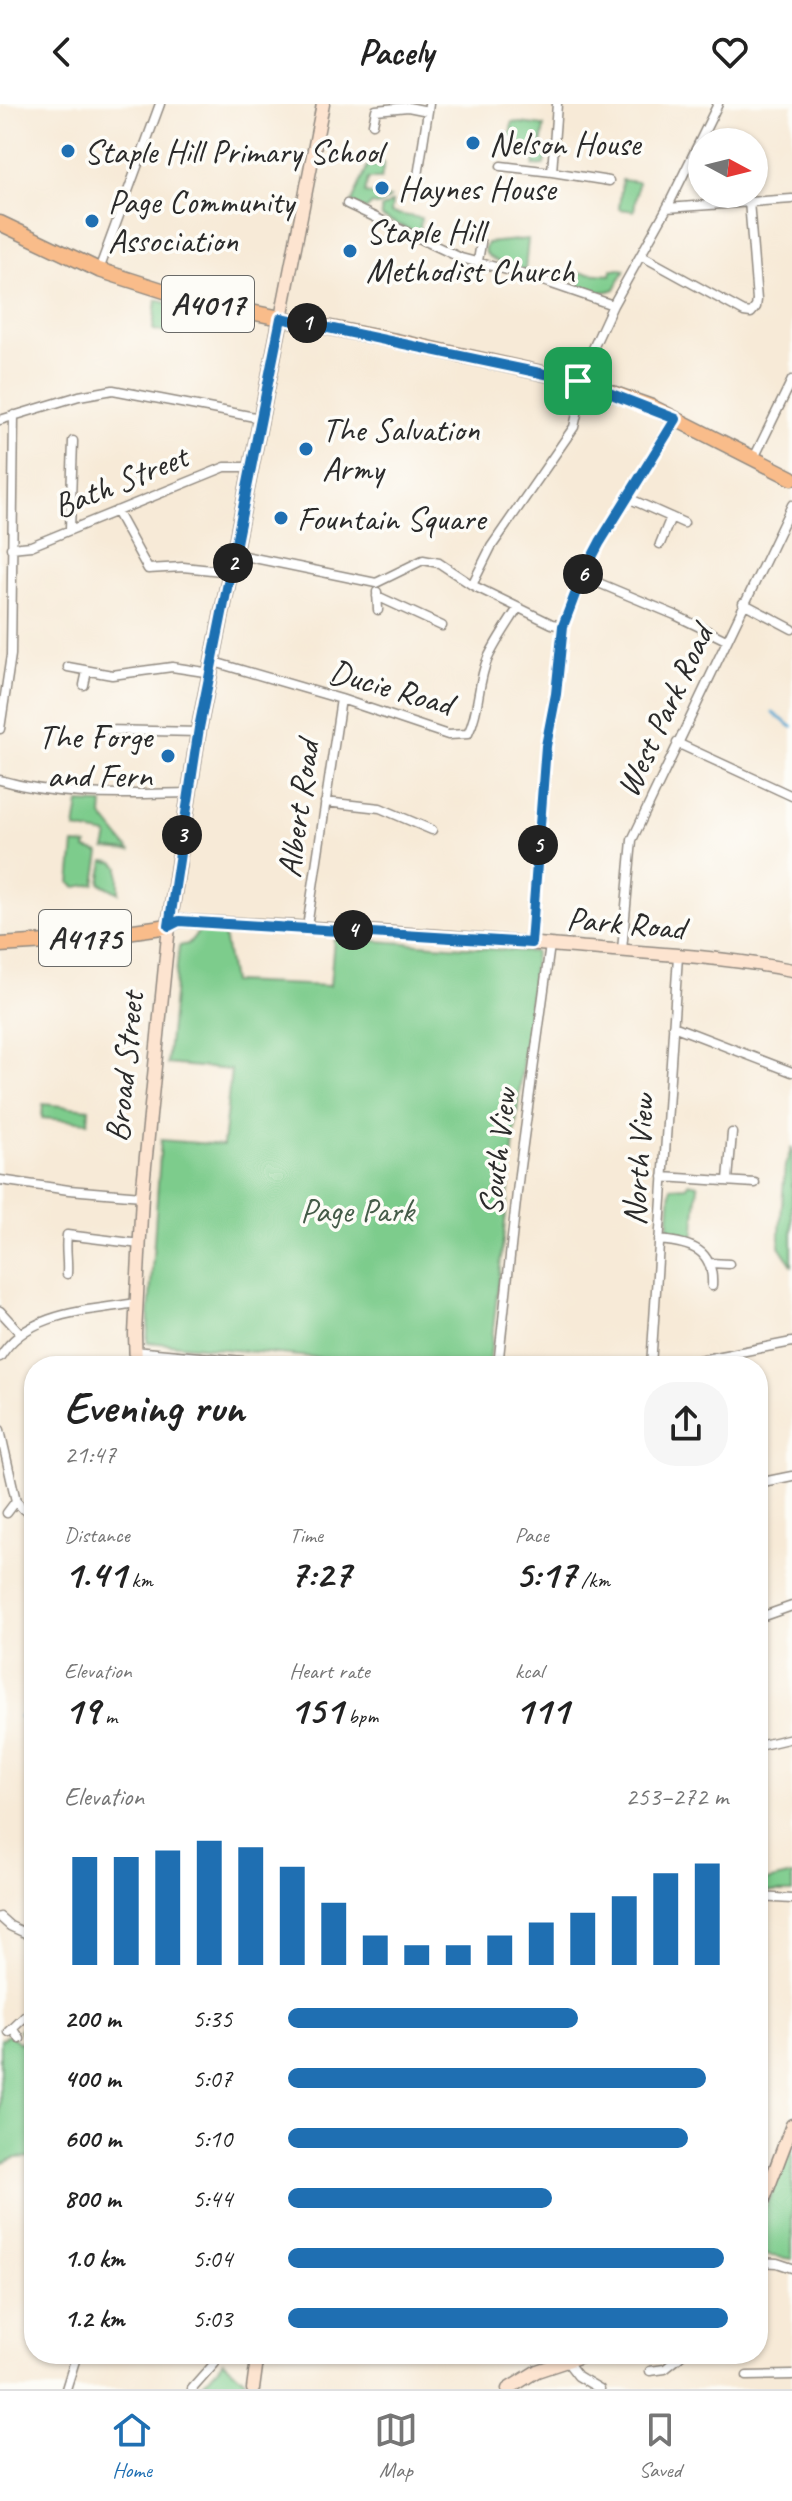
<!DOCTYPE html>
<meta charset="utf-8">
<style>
body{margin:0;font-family:Caveat,sans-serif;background:#f6f6f6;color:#222;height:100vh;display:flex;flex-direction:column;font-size:30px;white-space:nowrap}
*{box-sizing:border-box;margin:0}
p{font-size:26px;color:#767676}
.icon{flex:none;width:44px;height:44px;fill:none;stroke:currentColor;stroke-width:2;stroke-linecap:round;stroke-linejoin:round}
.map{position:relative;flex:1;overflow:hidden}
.panel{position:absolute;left:24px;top:1252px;width:744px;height:1008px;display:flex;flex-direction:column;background:#fff;border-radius:32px;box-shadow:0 2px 6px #0004}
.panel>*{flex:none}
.needle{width:52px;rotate:97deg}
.buttons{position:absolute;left:688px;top:24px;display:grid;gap:16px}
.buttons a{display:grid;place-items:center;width:80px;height:80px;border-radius:50%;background:#fff;box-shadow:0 2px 6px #0004;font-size:40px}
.pin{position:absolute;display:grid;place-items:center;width:68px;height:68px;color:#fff;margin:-34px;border-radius:16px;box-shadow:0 4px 12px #0006}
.km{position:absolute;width:40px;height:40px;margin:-20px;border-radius:50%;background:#222;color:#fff;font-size:22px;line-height:40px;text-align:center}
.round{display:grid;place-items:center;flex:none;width:84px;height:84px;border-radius:32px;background:#f6f6f6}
.summary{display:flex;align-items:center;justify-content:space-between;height:136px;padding:0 40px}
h1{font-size:44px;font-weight:700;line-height:60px}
.stats{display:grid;grid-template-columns:repeat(3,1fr);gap:12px;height:136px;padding:8px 40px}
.stats div{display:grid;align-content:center}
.stats b{font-size:40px;font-weight:700}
.stats small{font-size:22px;font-weight:400}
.stats p{font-size:22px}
.chart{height:224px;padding:16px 40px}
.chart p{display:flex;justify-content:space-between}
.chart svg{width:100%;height:144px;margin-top:8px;stroke:#1f6fb2;stroke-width:6}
ul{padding:0 40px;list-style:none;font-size:26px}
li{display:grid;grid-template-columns:128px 96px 1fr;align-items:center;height:60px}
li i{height:20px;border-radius:10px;background:#1f6fb2}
header{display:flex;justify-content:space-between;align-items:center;height:104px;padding:0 40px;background:#fff;font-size:36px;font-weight:700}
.tab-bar{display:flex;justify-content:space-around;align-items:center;height:112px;border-top:2px solid #e0e0e0;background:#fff;font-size:22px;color:#767676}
.tab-bar a{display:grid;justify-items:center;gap:4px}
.tab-bar .active{color:#1f6fb2}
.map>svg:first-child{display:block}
.green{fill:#7dcc8c;stroke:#547c5c;stroke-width:2}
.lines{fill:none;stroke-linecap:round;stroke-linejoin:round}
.stream{stroke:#55a4cf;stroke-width:3}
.street-casing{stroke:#918a81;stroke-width:11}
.secondary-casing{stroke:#918a81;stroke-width:15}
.primary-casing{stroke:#918a81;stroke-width:17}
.street{stroke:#fff;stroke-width:8}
.secondary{stroke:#fde4d0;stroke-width:12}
.primary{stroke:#f9bc8a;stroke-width:14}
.route-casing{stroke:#fff;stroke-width:16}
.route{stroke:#1f6fb2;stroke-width:10}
.poi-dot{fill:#1f6fb2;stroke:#fdfcf7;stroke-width:3}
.labels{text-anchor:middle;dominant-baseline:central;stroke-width:7;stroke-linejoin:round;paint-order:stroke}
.shield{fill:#fdfcf7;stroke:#6a6a68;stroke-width:2}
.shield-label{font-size:32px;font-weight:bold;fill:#2b2b2b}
.poi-label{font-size:34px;fill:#2b2b2b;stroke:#fdfcf7;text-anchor:start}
.street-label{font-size:34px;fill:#2b2b2b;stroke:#fdfcf7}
.park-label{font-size:34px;fill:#445b48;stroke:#fdfcf7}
</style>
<header><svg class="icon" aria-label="back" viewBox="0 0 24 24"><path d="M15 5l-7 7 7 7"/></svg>Pacely<svg class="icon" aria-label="heart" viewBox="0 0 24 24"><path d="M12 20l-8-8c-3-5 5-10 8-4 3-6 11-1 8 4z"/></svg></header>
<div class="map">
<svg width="792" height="2285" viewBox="0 0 792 2285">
<rect width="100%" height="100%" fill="#fdfcf7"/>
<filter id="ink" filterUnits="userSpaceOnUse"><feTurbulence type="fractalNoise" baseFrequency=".0125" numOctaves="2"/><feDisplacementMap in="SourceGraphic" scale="16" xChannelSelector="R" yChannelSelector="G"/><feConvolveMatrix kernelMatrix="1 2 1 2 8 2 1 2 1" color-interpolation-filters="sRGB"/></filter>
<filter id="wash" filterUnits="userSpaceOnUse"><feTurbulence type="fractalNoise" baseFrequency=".006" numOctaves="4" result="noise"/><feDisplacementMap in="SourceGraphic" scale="32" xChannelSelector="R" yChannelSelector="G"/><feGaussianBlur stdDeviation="1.8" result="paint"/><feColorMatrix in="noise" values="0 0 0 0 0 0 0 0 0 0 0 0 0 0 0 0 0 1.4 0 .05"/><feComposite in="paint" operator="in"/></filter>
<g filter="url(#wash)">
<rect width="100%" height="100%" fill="#f7ead7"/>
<path class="green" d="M512,18l32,4 -4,29 7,1 -3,9 -10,1 1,-8 -27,-4z
M377,58l7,1 -3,16h-13l-3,14 25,5 -11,8 -7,-2 -6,6 -14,-8 16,-37 8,1z
M622,76l16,2 -4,29 -15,-2z
M392,98l-1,11 30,5 -1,11 11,5 -1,5 -48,-22 -1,-8z
M528,135l-3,31c-13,-5 -35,-7 -41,-20l3,-7z
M621,165l4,1 -10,19c-13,6 -33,2 -42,-11l1,-6 37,3 1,-5z
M156,196l17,4 -2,30 -18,-4z
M79,699l24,1 -1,12 28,35 -25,-2 3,-14 -33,-6z
M74,740l13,1 -1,4 14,4 -5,31 -19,3 -6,-4z
M104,757l10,1 5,5v26l-19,-10z
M223,825l9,53 98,4 4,-48 201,14 -46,414h-80l-262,-24 14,-202 62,5 8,-75 -64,-6 12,-118 9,-2 12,-14z
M43,1000l46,5 -1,13 -46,-4z
M792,1043v118l-13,-19 6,-80z
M688,1079l10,2 -5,56 -25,-8 3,-46 16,-1z
M792,1771v17h-34v-9z
M34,1910v143l-18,1 -16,6v-125l10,-4 10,8 4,-5 -5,-8z
M792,2033v122l-34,-5v-27z
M224,2257l21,19 -2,9h-45z"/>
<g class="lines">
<path class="stream" d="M773,609l19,14
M20,1613l14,3"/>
</g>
</g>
<g filter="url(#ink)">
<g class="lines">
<defs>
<path id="street" d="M557,0l-5,68 57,9
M373,20l3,-14 32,-3 20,4 1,-7
M501,62l51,6
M416,85l12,-78
M347,100l114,54 65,17 87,30
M667,104l125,-9
M642,152l102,56 7,1 5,-6 1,-7 -8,-99
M478,157l3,-18
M99,166l61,-166
M578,277l35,-76 54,-97 51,-104
M0,316l79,-24 34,-6 147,28
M754,354l38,-78
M628,394l56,25
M116,407l32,58 35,-2 48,5
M70,425l3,-88
M660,440l11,-27
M11,444l20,-2 194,-79h25
M235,450l141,29 47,-23 16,3 33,22 80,39 11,2
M582,472l93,39 51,25
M472,481l19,-38 83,-120 10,-44
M377,488l1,18
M377,492l65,30
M743,499l49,26
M214,558l127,37 107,36 20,-1c12,-24 9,-51 20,-76 8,-17 20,-34 30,-50
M68,563l44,8 60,-8 39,6
M84,581l3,-14
M0,625l11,-74 3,-240
M105,626l94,2
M677,639l115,53
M0,676c62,18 125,14 189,13
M325,698l55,6 52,22
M307,823l34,-228
M531,839l15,-197 10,-52 7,-68 19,-50 18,-34 76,-123
M622,846l10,-110 160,-335
M673,922l119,46
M663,1073l92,6
M0,1076l69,10 73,6
M728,1076l4,-47
M659,1136c32,3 55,9 53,46
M710,1159l19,1
M67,1170c1,-14 -2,-25 0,-39l73,9
M0,1207l20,22
M134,1247l164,15
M0,1253c28,-46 88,-46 136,-54
M498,1262l21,-192 31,-229
M651,1262l27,-410
M669,1262l123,-24
M0,1326l16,71 7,8 11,4
M758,1379l34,-7
M7,1409l9,-12
M758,1514l34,-12
M758,1642l34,-8
M758,1793l34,2
M0,1813l10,9 24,11
M13,1924l7,11
M9,1928l25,-24
M758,2158l19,1 15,5
M568,2259l10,13 22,13
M650,2267l15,-2 15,-12 -2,-3
M747,2272l45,-1
M66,2285l11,-35
M192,2285l23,-26"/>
<path id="secondary" d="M281,214l42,-214
M136,1262l-1,-32 7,-138 27,-270 10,-5c124,6 248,13 371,24 81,7 162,10 242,25
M758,2111l34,-90
M253,2285l3,-22 5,-13
M508,2285l29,-18 51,-17"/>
<path id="primary" d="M0,119l99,47 97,31 200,40 182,40 74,26 140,71
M0,841l63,-4 106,-15 30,-198 82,-410"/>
</defs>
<use href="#street" class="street-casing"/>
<use href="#secondary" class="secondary-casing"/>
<use href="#primary" class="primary-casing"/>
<use href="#street" class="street"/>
<use href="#secondary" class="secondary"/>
<use href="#primary" class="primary"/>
</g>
</g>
<g class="lines" filter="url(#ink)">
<defs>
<path id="route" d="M281,214l297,63 98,38 -76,123 -18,34 -19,50 -7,68 -10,52 -15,197 -352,-22 -10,5 30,-198z"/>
</defs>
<use href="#route" class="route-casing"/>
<use href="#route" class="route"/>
</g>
<g class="poi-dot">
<circle cx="473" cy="39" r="8"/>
<circle cx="68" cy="47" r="8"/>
<circle cx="382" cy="84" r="8"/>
<circle cx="92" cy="117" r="8"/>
<circle cx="350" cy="147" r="8"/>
<circle cx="306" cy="345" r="8"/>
<circle cx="281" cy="414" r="8"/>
<circle cx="168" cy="652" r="8"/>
</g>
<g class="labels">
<g class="shield">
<rect x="162" y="172" width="92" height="56" rx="6"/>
<rect x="39" y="806" width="92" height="56" rx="6"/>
</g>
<g class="shield-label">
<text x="208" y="200">A4017</text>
<text x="85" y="834">A4175</text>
</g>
<g class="poi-label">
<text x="489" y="39">Nelson House</text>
<text x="84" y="47">Staple Hill Primary School</text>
<text x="398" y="84">Haynes House</text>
<text x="108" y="97">Page Community<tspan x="108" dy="39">Association</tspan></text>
<text x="366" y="127">Staple Hill<tspan x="366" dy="39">Methodist Church</tspan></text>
<text x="322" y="325">The Salvation<tspan x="322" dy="39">Army</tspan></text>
<text x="297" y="414">Fountain Square</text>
<text x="152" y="632" text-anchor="end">The Forge<tspan x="152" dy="39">and Fern</tspan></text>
</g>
<g class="street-label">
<text transform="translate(120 377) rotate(-22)">Bath Street</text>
<text transform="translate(391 583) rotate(16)">Ducie Road</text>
<text transform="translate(664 607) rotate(-65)">West Park Road</text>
<text transform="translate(298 705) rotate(-82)">Albert Road</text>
<text transform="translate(626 819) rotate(5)">Park Road</text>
<text transform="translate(124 963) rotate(-84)">Broad Street</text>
<text transform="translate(497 1048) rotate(-83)">South View</text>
<text transform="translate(638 1056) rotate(-86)">North View</text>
</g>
<g class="park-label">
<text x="357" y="1106">Page Park</text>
</g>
</g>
</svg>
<div class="buttons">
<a><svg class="needle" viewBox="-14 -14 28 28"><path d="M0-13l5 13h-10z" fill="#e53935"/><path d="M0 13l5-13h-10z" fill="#767676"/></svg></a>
</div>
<div class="pin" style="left:578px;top:277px;background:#1e9e55"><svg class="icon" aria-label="arrive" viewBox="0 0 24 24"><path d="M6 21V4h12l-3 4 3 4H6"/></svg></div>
<b class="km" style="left:307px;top:219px">1</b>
<b class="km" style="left:233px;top:459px">2</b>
<b class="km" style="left:182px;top:731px">3</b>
<b class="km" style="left:353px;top:826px">4</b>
<b class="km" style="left:538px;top:741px">5</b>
<b class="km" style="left:583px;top:470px">6</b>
<section class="panel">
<div class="summary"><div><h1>Evening run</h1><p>21:47</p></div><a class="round"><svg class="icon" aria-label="share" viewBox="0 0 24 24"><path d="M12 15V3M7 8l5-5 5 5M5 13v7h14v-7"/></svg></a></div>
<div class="stats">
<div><p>Distance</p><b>1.41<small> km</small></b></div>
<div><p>Time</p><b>7:27</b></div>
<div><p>Pace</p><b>5:17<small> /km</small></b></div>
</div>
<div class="stats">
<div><p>Elevation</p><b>19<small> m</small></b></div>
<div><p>Heart rate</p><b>151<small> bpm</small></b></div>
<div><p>kcal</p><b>111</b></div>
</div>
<div class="chart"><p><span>Elevation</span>253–272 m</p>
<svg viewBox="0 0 160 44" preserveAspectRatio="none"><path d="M5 44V11M15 44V11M25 44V9M35 44V6M45 44V8M55 44V14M65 44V25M75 44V35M85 44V38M95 44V38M105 44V35M115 44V31M125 44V28M135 44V23M145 44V16M155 44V13"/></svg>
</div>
<ul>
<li><b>200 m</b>5:35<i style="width:66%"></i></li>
<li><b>400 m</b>5:07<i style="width:95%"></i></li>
<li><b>600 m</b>5:10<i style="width:91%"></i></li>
<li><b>800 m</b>5:44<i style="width:60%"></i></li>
<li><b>1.0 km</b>5:04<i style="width:99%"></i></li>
<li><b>1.2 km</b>5:03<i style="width:100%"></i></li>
</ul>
</section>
</div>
<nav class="tab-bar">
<a class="active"><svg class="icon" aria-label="home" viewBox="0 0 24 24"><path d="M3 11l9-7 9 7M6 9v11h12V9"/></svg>Home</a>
<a><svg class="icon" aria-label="map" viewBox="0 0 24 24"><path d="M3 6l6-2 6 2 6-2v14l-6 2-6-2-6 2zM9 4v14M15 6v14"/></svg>Map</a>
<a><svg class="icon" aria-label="saved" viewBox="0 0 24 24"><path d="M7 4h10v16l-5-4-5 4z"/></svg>Saved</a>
</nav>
